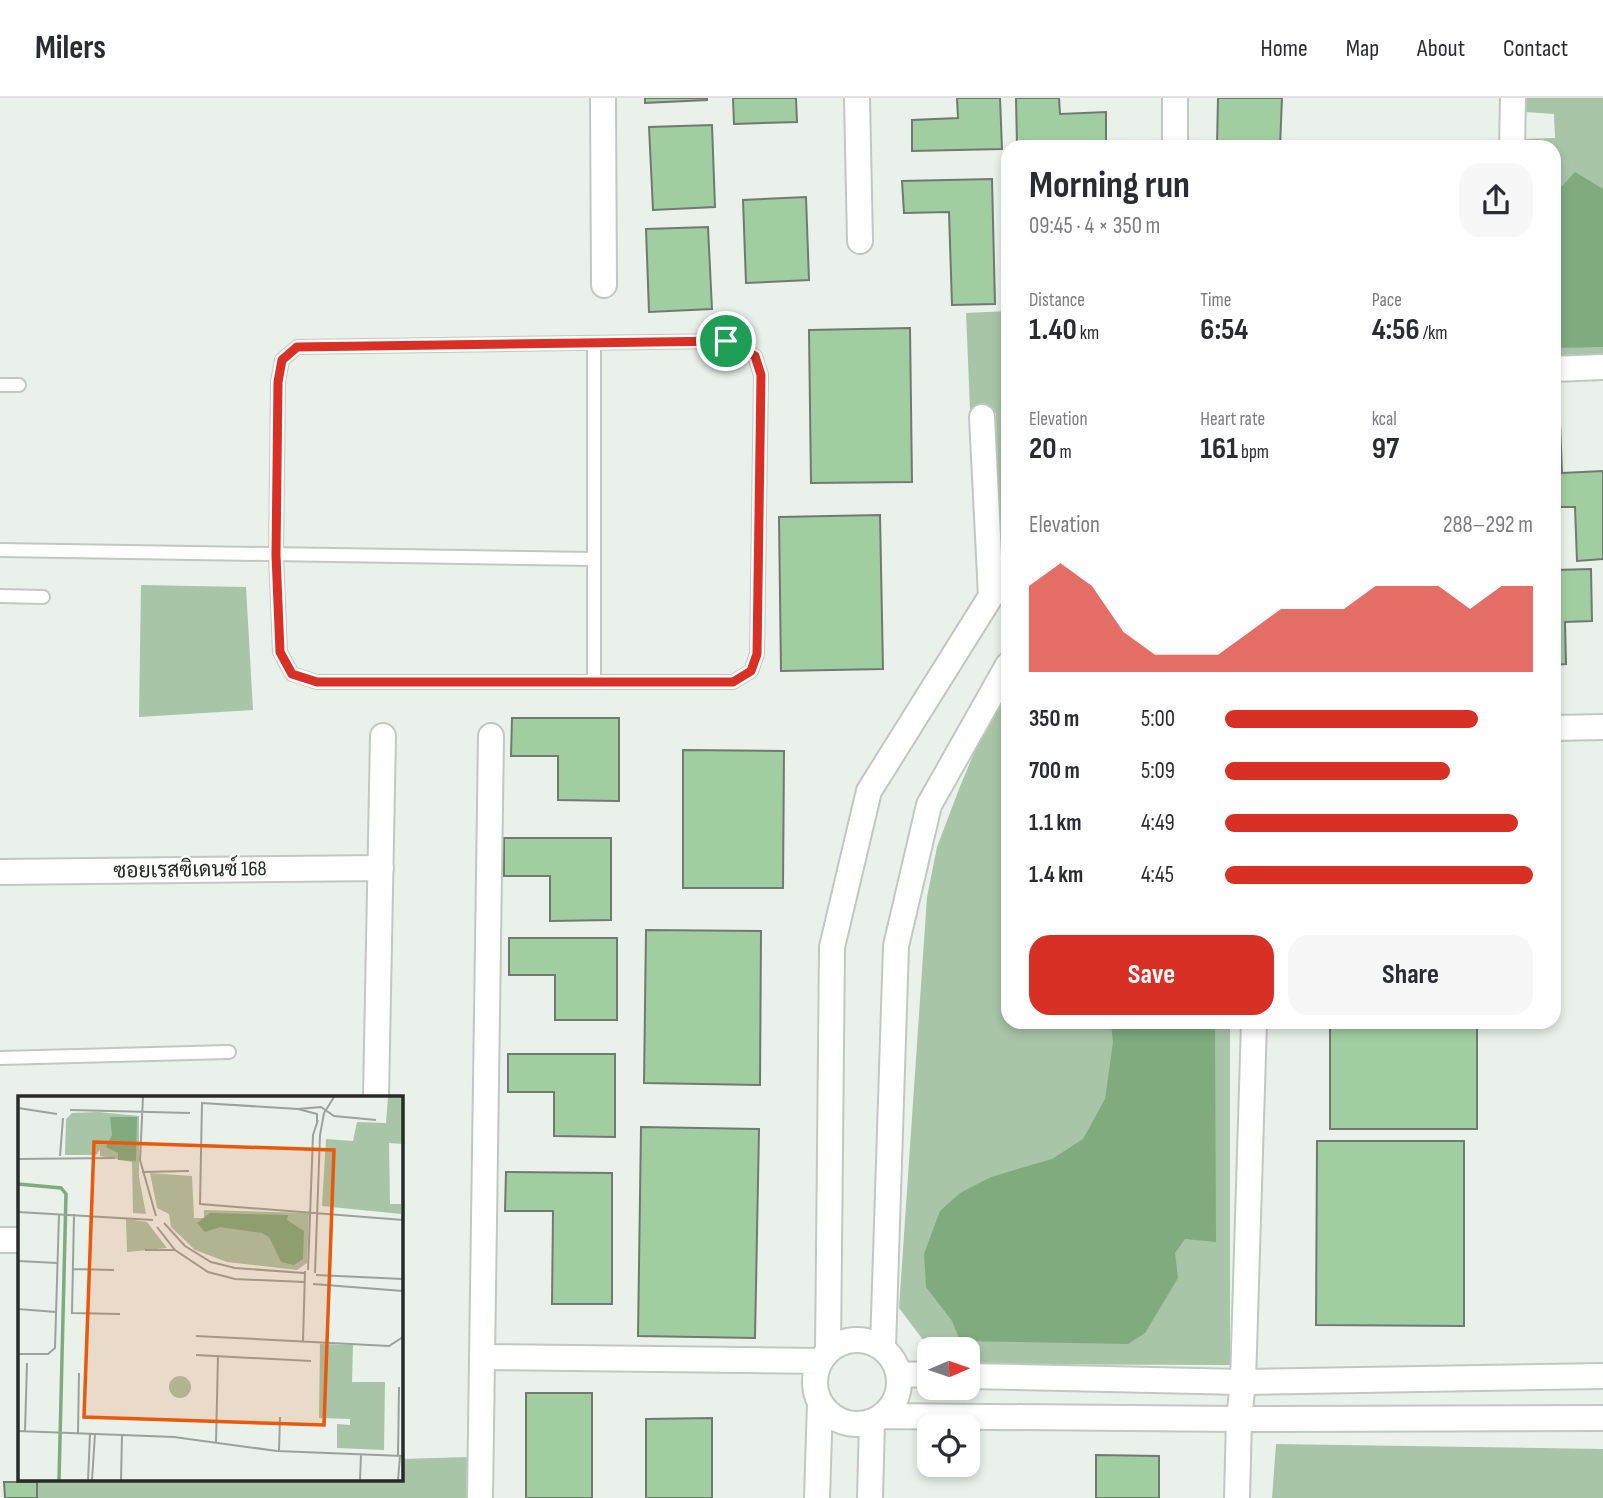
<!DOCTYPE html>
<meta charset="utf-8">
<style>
body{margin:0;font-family:"Sofia Sans Condensed",Sarabun,sans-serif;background:#f7f7f7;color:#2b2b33;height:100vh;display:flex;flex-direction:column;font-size:26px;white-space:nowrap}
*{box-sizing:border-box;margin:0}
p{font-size:23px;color:#7c7c81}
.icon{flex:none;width:38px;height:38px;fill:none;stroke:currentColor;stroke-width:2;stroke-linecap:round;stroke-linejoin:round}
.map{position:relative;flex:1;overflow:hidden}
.details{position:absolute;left:1001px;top:42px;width:560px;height:889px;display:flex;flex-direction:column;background:#fff;border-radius:21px;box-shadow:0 4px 10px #0003}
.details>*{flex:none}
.needle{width:46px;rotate:88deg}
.controls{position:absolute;left:917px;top:1239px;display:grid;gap:14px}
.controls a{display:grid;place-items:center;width:63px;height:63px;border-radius:14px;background:#fff;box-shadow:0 4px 10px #0003;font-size:35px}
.pin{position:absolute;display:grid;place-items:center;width:60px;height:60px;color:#fff;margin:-30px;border:4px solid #fff;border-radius:50%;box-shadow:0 2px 7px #0007}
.round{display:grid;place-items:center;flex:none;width:74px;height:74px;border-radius:21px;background:#f7f7f7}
.head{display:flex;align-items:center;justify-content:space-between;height:119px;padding:0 28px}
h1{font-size:38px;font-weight:700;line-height:52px}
.figures{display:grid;grid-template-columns:repeat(3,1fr);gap:10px;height:119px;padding:7px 28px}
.figures div{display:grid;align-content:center}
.figures b{font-size:30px;font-weight:700}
.figures small{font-size:19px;font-weight:400}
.figures p{font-size:19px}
.chart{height:196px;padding:14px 28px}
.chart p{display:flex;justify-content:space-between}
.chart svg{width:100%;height:126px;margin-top:7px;fill:#d93025;opacity:.7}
.cta{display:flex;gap:14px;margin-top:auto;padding:14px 28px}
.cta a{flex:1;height:80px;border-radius:21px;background:#d93025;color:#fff;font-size:28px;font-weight:700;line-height:80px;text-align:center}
.cta a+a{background:#f7f7f7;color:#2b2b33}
ul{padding:0 28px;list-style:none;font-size:23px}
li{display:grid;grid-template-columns:112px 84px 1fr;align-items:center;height:52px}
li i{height:18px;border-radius:9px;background:#d93025}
header{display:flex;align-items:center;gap:42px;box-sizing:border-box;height:98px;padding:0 35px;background:#fff;border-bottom:2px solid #e1e1e2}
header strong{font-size:33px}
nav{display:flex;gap:38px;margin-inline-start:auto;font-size:24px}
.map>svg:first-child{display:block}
.green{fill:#a8c5a8}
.water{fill:#7fab7f}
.building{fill:#a1cea1;stroke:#727872;stroke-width:2}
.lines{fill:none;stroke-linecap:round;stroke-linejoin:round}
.lane-casing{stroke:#c1c8c1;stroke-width:16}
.street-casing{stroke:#c1c8c1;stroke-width:28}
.lane{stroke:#fff;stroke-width:12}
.street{stroke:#fff;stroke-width:24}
.route-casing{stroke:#fff;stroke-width:14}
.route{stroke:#d93025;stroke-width:9}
.labels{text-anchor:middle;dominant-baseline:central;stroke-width:5;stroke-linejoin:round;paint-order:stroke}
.street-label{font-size:21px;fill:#282a28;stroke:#f8fef7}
.inset-river{fill:none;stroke:#7fab7f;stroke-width:3.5}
.inset-road{fill:none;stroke:#9ca19c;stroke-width:2}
.view{fill:#e8590c;fill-opacity:0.15;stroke:#e8590c;stroke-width:3.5}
.inset-edge{fill:none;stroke:#282a28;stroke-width:3.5}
</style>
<header>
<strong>Milers</strong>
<nav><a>Home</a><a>Map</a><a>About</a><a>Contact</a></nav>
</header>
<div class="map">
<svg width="1603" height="1400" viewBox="0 0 1603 1400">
<rect width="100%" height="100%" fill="#eaf1ea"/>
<path class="green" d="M1525,0h78v258l-49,3v-212h-30v-8l31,-1 -1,-24 -29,-2z
M1008,213v239l-8,-4 -4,-133 -26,-4 -4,-96z
M141,487l105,2 7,123 -114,7z
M1008,593v331h222v343l-262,-1v-15h-38l-31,-41 28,-411 10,-50 22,-58 32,-77z
M1276,1346l327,5v49h-331z
M469,1359v41h-431v-19h363v-20z"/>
<path class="water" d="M1575,74l28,17v158l-49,1v-153z
M1111,924h104l1,220 -31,-3 -10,14 3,25 -33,55 -17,11 -168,-3 -8,-20 -26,-34 -2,-33 16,-43 20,-18 31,-16 61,-18 31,-20 22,-40 8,-57z"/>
<path class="building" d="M645,0h62v2l-62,3z
M733,0h63l1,24 -63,2z
M957,0h43l2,51 -90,2v-31l46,-2z
M1016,0h43l1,16 46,-2v33l-89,2z
M1218,0h64l-2,49h-63z
M712,27l3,82 -62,3 -4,-83z
M992,81l3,125 -43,1 -3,-93 -45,1 -2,-32z
M806,99l3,83 -63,3 -3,-83z
M708,129l4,82 -63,3 -3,-83z
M910,230l2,154 -101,1 -2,-153z
M1554,324h6l2,51 41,-2v88l-26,2 -2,-54h-18v10h-3z
M880,417l3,154 -102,2 -2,-154z
M1591,471l1,52 -27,1 1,42 -12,1v-95z
M512,620h107v83l-61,-1v-44h-47z
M683,652l101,1 -1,137h-100z
M504,740h107v82l-61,1v-45h-46z
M646,832l115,1 -1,154 -116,-2z
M509,840h108v82h-62v-45h-46z
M1330,924h147v107h-147z
M508,956h107v83l-61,-1v-44h-46z
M641,1029l118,2 -4,209 -117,-2z
M1317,1043h147v185l-148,-1z
M506,1074l106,1v131h-60l1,-93h-48z
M526,1295h66v105h-66z
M712,1320v80h-66v-79z
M1096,1357l63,1v42h-63z
M4,1384h33v16h-32z"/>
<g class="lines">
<defs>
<path id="lane" d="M726,243l29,15 6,19 -4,279 -6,17 -18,11h-416l-25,-8 -12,-22 -4,-97 2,-173 4,-22 15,-13z
M0,287h19
M0,452l594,9
M0,498l43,1
M594,584v-339
M0,960l229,-6"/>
<path id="street" d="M603,0l1,187
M857,0l3,143
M1175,49v-49
M1512,49l1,-49
M1554,271l49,-2
M982,319l9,179
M1554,630l49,-1
M0,774l381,-4
M376,999l7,-361
M0,1142h19
M815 1284a42 42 0 1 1 84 0a42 42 0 1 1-84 0Z
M883,1249l13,-401 33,-141 79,-140
M828,1253l4,-404 37,-156 122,-195 17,-15
M482,1259l338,4
M899,1276l30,1
M968,1278l275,6 360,-6
M883,1318l356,3 364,-1
M480,1400l11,-762
M817,1400l3,-95
M870,1400l2,-76
M1237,1400l2,-79 4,-37 11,-360"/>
</defs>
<use href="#lane" class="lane-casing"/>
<use href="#street" class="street-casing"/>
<use href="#lane" class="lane"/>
<use href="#street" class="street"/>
</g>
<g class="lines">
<defs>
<path id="route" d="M726,243l29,15 6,19 -4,279 -6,17 -18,11h-416l-25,-8 -12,-22 -4,-97 2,-173 4,-22 15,-13z"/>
</defs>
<use href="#route" class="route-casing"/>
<use href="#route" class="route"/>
</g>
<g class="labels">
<g class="street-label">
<text transform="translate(190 772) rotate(-1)">ซอยเรสซิเดนซ์ 168</text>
</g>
</g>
<g transform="translate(18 998)">
<rect width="385" height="385" fill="#eaf1ea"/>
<path d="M370,1h15v47l-14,-1 1,61h11v10l-79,-8 4,-67 27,2 4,-19 29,1zM80,16l41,4v61l7,37 -13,-1 -1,-51 -32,-6v-6l-4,5h-31l1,-36 6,-6zM132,77l42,3 2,42h10v-8l105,3 -2,50 -10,7 -70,-8 -32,-12 -24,-23 -2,-13 -12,-6zM108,123l21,3 20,26 -40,4zM302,248l33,1 -1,37h33l-1,68 -47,-2v-24l13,1v-6l-31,-1zM151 291a11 11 0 1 1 22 0a11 11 0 1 1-22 0Z" fill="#a8c5a8"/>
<path d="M92,21h27l-1,44 -18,-1v-7l-12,-6 6,-12zM192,117l78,2 -1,5 17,11 -1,28 -9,6 -13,-3 -12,-25 -7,-4 -42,-6 -15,5 -8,-9z" fill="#7fab7f"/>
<path class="inset-river" d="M0,88l43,4 5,6 -7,286"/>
<path class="inset-road" d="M125,1l-3,63 16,56M0,12l39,6M280,13l23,-2 13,9 42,4M52,14l120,3M299,26v-8l-19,-5 -96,-6 -2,101 203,16M42,60l3,-38M0,63l97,-1M124,76l47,-1M0,116l135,8M56,118l-2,99 48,1M146,127l21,23 26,16 24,6 69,5M139,131l18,23 33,22 27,7 69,3M127,154h30M0,165l39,2M54,173l42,1M290,174l5,-135 5,-15M297,177l5,-138 4,-22 10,-16M298,179l87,4M295,188l90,7M0,213l38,3M178,240l193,10 14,-9M285,245l2,-70M0,258h30l7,-6 4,-134M178,259l115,6M0,335l156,6 103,14 126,5M7,335l2,-68M60,337l1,-60M198,347l2,-87M261,355l1,-34M380,360l1,-69M70,384l2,-47M74,384l3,-46M103,384l1,-45M342,384l1,-25M380,384l2,-24"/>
<path class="view" d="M76,46l240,8 -10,275 -240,-8z"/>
<rect width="385" height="385" class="inset-edge"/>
</g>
</svg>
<div class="controls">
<a><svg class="needle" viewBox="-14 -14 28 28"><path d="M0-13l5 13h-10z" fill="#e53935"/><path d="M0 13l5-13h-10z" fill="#7c7c81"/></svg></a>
<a><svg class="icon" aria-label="locate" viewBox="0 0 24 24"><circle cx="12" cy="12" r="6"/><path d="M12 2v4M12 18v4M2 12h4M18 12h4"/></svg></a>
</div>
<div class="pin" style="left:726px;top:243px;background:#1e9e55"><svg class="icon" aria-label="arrive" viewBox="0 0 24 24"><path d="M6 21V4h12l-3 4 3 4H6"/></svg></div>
<section class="details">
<div class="head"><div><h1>Morning run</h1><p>09:45 · 4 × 350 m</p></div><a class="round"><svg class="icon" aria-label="share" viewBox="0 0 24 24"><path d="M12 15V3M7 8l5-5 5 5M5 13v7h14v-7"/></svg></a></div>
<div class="figures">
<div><p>Distance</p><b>1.40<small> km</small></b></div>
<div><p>Time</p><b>6:54</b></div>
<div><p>Pace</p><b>4:56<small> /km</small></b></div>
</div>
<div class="figures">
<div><p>Elevation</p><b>20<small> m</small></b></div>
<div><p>Heart rate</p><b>161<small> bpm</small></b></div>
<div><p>kcal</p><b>97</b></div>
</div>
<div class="chart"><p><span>Elevation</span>288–292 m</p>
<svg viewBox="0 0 160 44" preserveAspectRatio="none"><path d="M0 44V14L10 6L20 14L30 30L40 38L50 38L60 38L70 30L80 22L90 22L100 22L110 14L120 14L130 14L140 22L150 14L160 14V44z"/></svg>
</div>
<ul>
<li><b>350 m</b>5:00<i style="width:82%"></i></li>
<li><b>700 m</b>5:09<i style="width:73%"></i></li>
<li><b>1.1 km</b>4:49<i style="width:95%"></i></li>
<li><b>1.4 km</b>4:45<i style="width:100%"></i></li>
</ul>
<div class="cta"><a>Save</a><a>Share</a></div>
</section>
</div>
